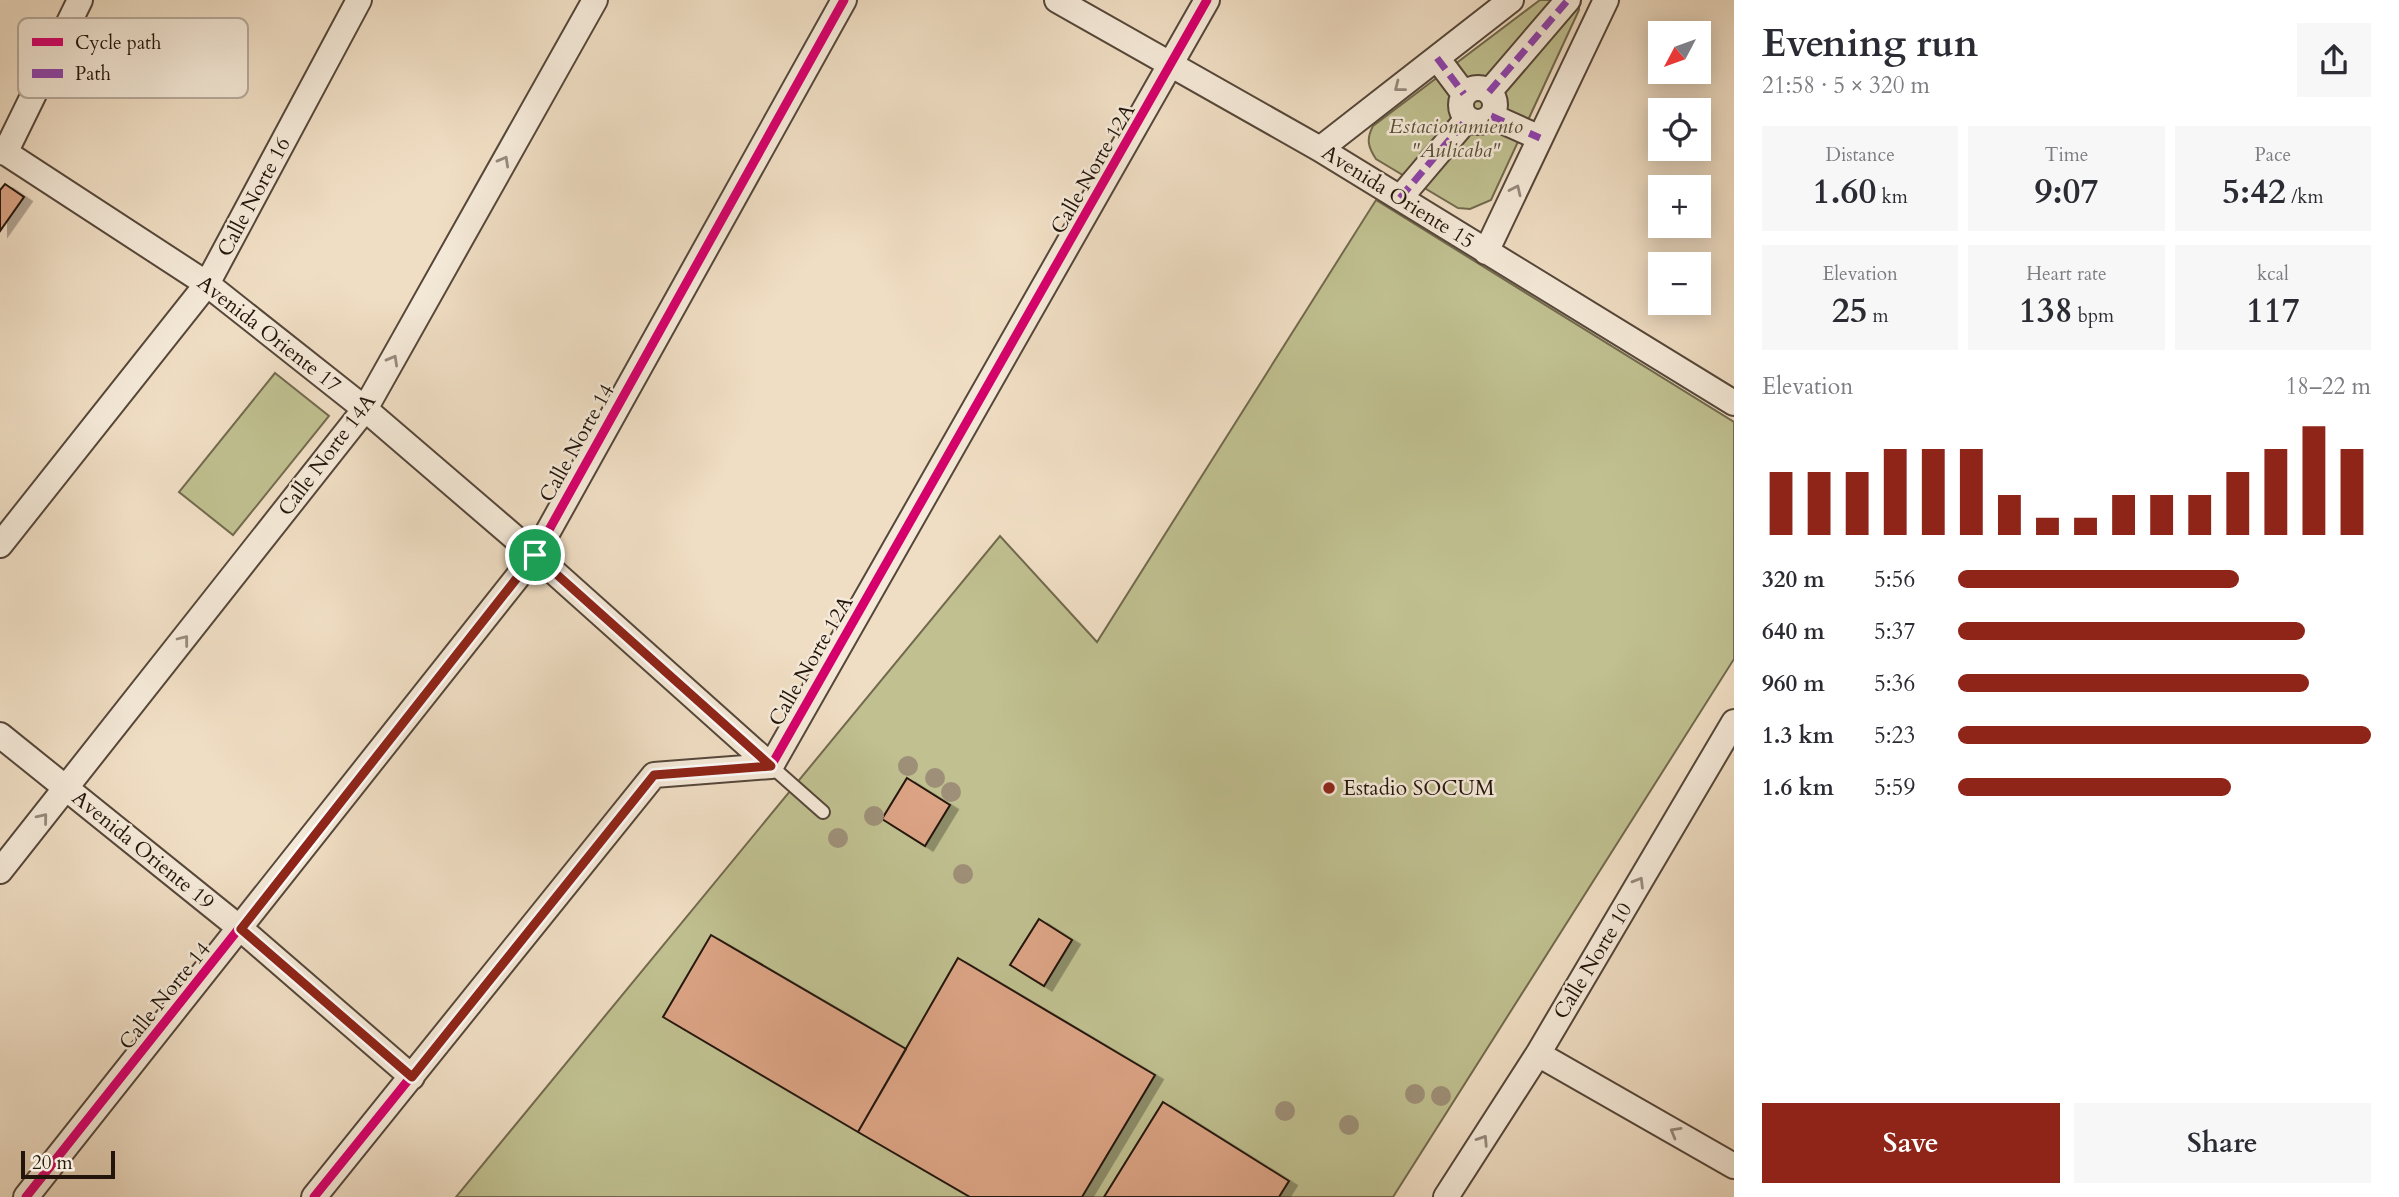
<!DOCTYPE html>
<meta charset="utf-8">
<style>
body{margin:0;font-family:Cardo,serif;background:#f7f7f7;color:#2b2b33;height:100vh;display:flex;flex-direction:column;font-size:26px;white-space:nowrap}
*{box-sizing:border-box;margin:0}
p{font-size:23px;color:#7c7c81}
.icon{flex:none;width:38px;height:38px;fill:none;stroke:currentColor;stroke-width:2;stroke-linecap:round;stroke-linejoin:round}
.map{position:relative;flex:1;overflow:hidden}
.panel{display:flex;flex-direction:column;background:#fff;width:665px}
.panel>*{flex:none}
.needle{width:46px;rotate:229deg}
.fabs{position:absolute;left:1648px;top:21px;display:grid;gap:14px}
.fabs a{display:grid;place-items:center;width:63px;height:63px;border-radius:0px;background:#fff;box-shadow:0 4px 18px #0003;font-size:35px}
.scale{position:absolute;left:21px;bottom:18px;width:94px;box-sizing:border-box;padding-left:7px;border:4px solid #23150c;border-top:0;font-size:19px;line-height:24px;white-space:nowrap;color:#23150c;-webkit-text-stroke:5px #f5ead9;paint-order:stroke}
.pin{position:absolute;display:grid;place-items:center;width:60px;height:60px;color:#fff;margin:-30px;border:4px solid #fff;border-radius:50%;box-shadow:0 2px 7px #0007}
.round{display:grid;place-items:center;flex:none;width:74px;height:74px;border-radius:0px;background:#f7f7f7}
.summary{display:flex;align-items:center;justify-content:space-between;height:119px;padding:0 28px}
h1{font-size:38px;font-weight:800;line-height:52px}
.metrics{display:grid;grid-template-columns:repeat(3,1fr);gap:10px;height:119px;padding:7px 28px}
.metrics div{display:grid;align-content:center;border-radius:0px;background:#f7f7f7;text-align:center}
.metrics b{font-size:35px;font-weight:800}
.metrics small{font-size:19px;font-weight:400}
.metrics p{font-size:19px}
.chart{height:196px;padding:14px 28px}
.chart p{display:flex;justify-content:space-between}
.chart svg{width:100%;height:126px;margin-top:7px;stroke:#8f2418;stroke-width:6}
.primary-button{display:flex;gap:14px;margin-top:auto;padding:14px 28px}
.primary-button a{flex:1;height:80px;border-radius:0px;background:#8f2418;color:#fff;font-size:28px;font-weight:800;line-height:80px;text-align:center}
.primary-button a+a{background:#f7f7f7;color:#2b2b33}
ul{padding:0 28px;list-style:none;font-size:23px}
li{display:grid;grid-template-columns:112px 84px 1fr;align-items:center;height:52px}
li i{height:18px;border-radius:9px;background:#8f2418}
main{display:flex;flex:1;min-height:0}
.map>svg:first-child{display:block}
.green{fill:#c0c090;stroke:#726a4e;stroke-width:2}
.building{fill:#dca485;stroke:#23150c;stroke-width:2;filter:url(#shadow)}
.lines{fill:none;stroke-linecap:round;stroke-linejoin:round}
.lane-casing{stroke:#56473a;stroke-width:16}
.street-casing{stroke:#56473a;stroke-width:28}
.lane{stroke:#f5ead9;stroke-width:12}
.street{stroke:#f5ead9;stroke-width:24}
.quiet{stroke:#8e44ad;stroke-width:7;stroke-dasharray:14 7;stroke-linecap:butt}
.cycleway-casing{stroke:#f5ead9;stroke-width:13}
.cycleway{stroke:#d6006c;stroke-width:9}
.tree{fill:#9e9078}
.oneway{stroke:#968a7d}
.route-casing{stroke:#fff;stroke-width:14}
.route{stroke:#8f2418;stroke-width:9}
.poi-dot{fill:#8f2418;stroke:#f5ead9;stroke-width:2.5}
.labels{text-anchor:middle;dominant-baseline:central;stroke-width:5;stroke-linejoin:round;paint-order:stroke}
.park-label{font-size:21px;font-style:italic;fill:#5a513a;stroke:#f5ead9}
.street-label{font-size:21px;fill:#23150c;stroke:#f5ead9}
.poi-label{font-size:21px;fill:#23150c;stroke:#f5ead9;text-anchor:start}
.key{fill:#f5ead9;stroke:#b6aa9c;stroke-width:2}
.key-label{font-size:19px;fill:#23150c}
</style>
<main>
<div class="map">
<svg width="1734" height="1197" viewBox="0 0 1734 1197">
<defs>
<filter id="shadow"><feDropShadow dx="8" dy="4.5" stdDeviation="0" flood-color="#0004"/></filter>
</defs>
<rect width="100%" height="100%" fill="#f0dec4"/>
<filter id="stains"><feTurbulence type="fractalNoise" baseFrequency=".00286" numOctaves="4"/><feColorMatrix values="0 0 0 0 .2 0 0 0 0 .09 0 0 0 0 .02 0 0 0 .5 -.17"/></filter>
<radialGradient id="worn" r=".72"><stop offset=".6" stop-color="#630" stop-opacity="0"/><stop offset="1" stop-color="#630" stop-opacity=".3"/></radialGradient>
<path class="green" d="M1540,0h39v10l-88,190 -21,9 -12,-1 -82,-49c-8,-12 -10,-20 -3,-33z
M1376,200l358,222v237l-341,538h-937l544,-661 97,106z
M275,373l54,43 -96,119 -54,-43z"/>
<path class="building" d="M5,184l19,13 -24,34v-41z
M907,778l43,27 -25,41 -43,-27z
M1039,919l33,21 -28,46 -34,-21z
M711,935l195,114 -48,83 -195,-115z
M958,958l197,117 -73,122h-112l-112,-65z
M1163,1102l126,79 -10,16h-175z"/>
<g class="lines">
<defs>
<path id="lane" d="M771,766l52,46"/>
<path id="street" d="M1057,0l263,149 414,254
M1437,58l27,36
M1461 105a17 17 0 1 1 34 0a17 17 0 1 1-34 0Z
M1489,92l79,-92
M1491,116l49,22
M0,149l207,135 158,125 170,146 236,211
M1320,149l191,-149
M5,153l75,-153
M1400,198l67,-79
M1486,252l120,-252
M0,545l207,-261 152,-284
M0,735l241,194 171,148
M0,871l365,-462 230,-409
M1538,1054l196,112
M26,1197l509,-642 309,-555
M314,1197l340,-422 117,-9 436,-766
M1446,1197l92,-143 196,-332"/>
</defs>
<use href="#lane" class="lane-casing"/>
<use href="#street" class="street-casing"/>
<use href="#lane" class="lane"/>
<use href="#street" class="street"/>
<path class="quiet" d="M1437,58l27,36
M1489,92l79,-92
M1491,116l49,22
M1400,198l67,-79"/>
<defs>
<path id="cycleway" d="M26,1197l509,-642 309,-555
M314,1197l340,-422 117,-9 436,-766"/>
</defs>
<use href="#cycleway" class="cycleway-casing"/>
<use href="#cycleway" class="cycleway"/>
</g>
<g class="tree">
<circle cx="908" cy="766" r="10"/>
<circle cx="935" cy="778" r="10"/>
<circle cx="951" cy="792" r="10"/>
<circle cx="874" cy="816" r="10"/>
<circle cx="838" cy="838" r="10"/>
<circle cx="963" cy="874" r="10"/>
<circle cx="1415" cy="1094" r="10"/>
<circle cx="1441" cy="1096" r="10"/>
<circle cx="1285" cy="1111" r="10"/>
<circle cx="1349" cy="1125" r="10"/>
</g>
<defs><path id="oneway-chevron" d="M-2-3.5L2.5 0L-2 3.5" fill="none" stroke-width="1.6" stroke-linecap="round" stroke-linejoin="round" transform="scale(1.75)"/></defs>
<g class="oneway">
<use href="#oneway-chevron" transform="translate(1399 87) rotate(142)"/>
<use href="#oneway-chevron" transform="translate(504 161) rotate(-61)"/>
<use href="#oneway-chevron" transform="translate(1516 190) rotate(-65)"/>
<use href="#oneway-chevron" transform="translate(393 360) rotate(-61)"/>
<use href="#oneway-chevron" transform="translate(184 640) rotate(-52)"/>
<use href="#oneway-chevron" transform="translate(43 818) rotate(-51)"/>
<use href="#oneway-chevron" transform="translate(1639 882) rotate(-59)"/>
<use href="#oneway-chevron" transform="translate(1675 1132) rotate(-150)"/>
<use href="#oneway-chevron" transform="translate(1483 1140) rotate(-57)"/>
</g>
<g class="lines">
<defs>
<path id="route" d="M535,555l236,211 -117,9 -242,302 -171,-148z"/>
</defs>
<use href="#route" class="route-casing"/>
<use href="#route" class="route"/>
</g>
<circle class="poi-dot" cx="1329" cy="788" r="7"/>
<g class="labels">
<g class="park-label">
<text x="1456" y="126">Estacionamiento<tspan x="1456" dy="24">"Aulicaba"</tspan></text>
</g>
<g class="street-label">
<text transform="translate(1093 169) rotate(-60)">Calle Norte 12A</text>
<text transform="translate(254 197) rotate(-62)">Calle Norte 16</text>
<text transform="translate(1398 197) rotate(32)">Avenida Oriente 15</text>
<text transform="translate(269 334) rotate(38)">Avenida Oriente 17</text>
<text transform="translate(577 443) rotate(-61)">Calle Norte 14</text>
<text transform="translate(327 455) rotate(-53)">Calle Norte 14A</text>
<text transform="translate(811 661) rotate(-60)">Calle Norte 12A</text>
<text transform="translate(143 850) rotate(39)">Avenida Oriente 19</text>
<text transform="translate(1593 961) rotate(-59)">Calle Norte 10</text>
<text transform="translate(165 996) rotate(-51)">Calle Norte 14</text>
</g>
<g class="poi-label">
<text x="1343" y="788">Estadio SOCUM</text>
</g>
</g>
<rect x="18" y="18" width="230" height="80" rx="10" class="key"/>
<rect x="32" y="38" width="31" height="8" fill="#d6006c"/>
<rect x="32" y="69" width="31" height="9" fill="#8e44ad"/>
<g class="key-label">
<text x="75" y="49">Cycle path</text>
<text x="75" y="80">Path</text>
</g>
<rect width="100%" height="100%" filter="url(#stains)"/>
<rect width="100%" height="100%" fill="url(#worn)"/>
</svg>
<div class="fabs">
<a><svg class="needle" viewBox="-14 -14 28 28"><path d="M0-13l5 13h-10z" fill="#e53935"/><path d="M0 13l5-13h-10z" fill="#7c7c81"/></svg></a>
<a><svg class="icon" aria-label="locate" viewBox="0 0 24 24"><circle cx="12" cy="12" r="6"/><path d="M12 2v4M12 18v4M2 12h4M18 12h4"/></svg></a>
<a>+</a>
<a>−</a>
</div>
<div class="scale">20 m</div>
<div class="pin" style="left:535px;top:555px;background:#1e9e55"><svg class="icon" aria-label="arrive" viewBox="0 0 24 24"><path d="M6 21V4h12l-3 4 3 4H6"/></svg></div>
</div>
<section class="panel">
<div class="summary"><div><h1>Evening run</h1><p>21:58 · 5 × 320 m</p></div><a class="round"><svg class="icon" aria-label="share" viewBox="0 0 24 24"><path d="M12 15V3M7 8l5-5 5 5M5 13v7h14v-7"/></svg></a></div>
<div class="metrics">
<div><p>Distance</p><b>1.60<small> km</small></b></div>
<div><p>Time</p><b>9:07</b></div>
<div><p>Pace</p><b>5:42<small> /km</small></b></div>
</div>
<div class="metrics">
<div><p>Elevation</p><b>25<small> m</small></b></div>
<div><p>Heart rate</p><b>138<small> bpm</small></b></div>
<div><p>kcal</p><b>117</b></div>
</div>
<div class="chart"><p><span>Elevation</span>18–22 m</p>
<svg viewBox="0 0 160 44" preserveAspectRatio="none"><path d="M5 44V22M15 44V22M25 44V22M35 44V14M45 44V14M55 44V14M65 44V30M75 44V38M85 44V38M95 44V30M105 44V30M115 44V30M125 44V22M135 44V14M145 44V6M155 44V14"/></svg>
</div>
<ul>
<li><b>320 m</b>5:56<i style="width:68%"></i></li>
<li><b>640 m</b>5:37<i style="width:84%"></i></li>
<li><b>960 m</b>5:36<i style="width:85%"></i></li>
<li><b>1.3 km</b>5:23<i style="width:100%"></i></li>
<li><b>1.6 km</b>5:59<i style="width:66%"></i></li>
</ul>
<div class="primary-button"><a>Save</a><a>Share</a></div>
</section>
</main>
